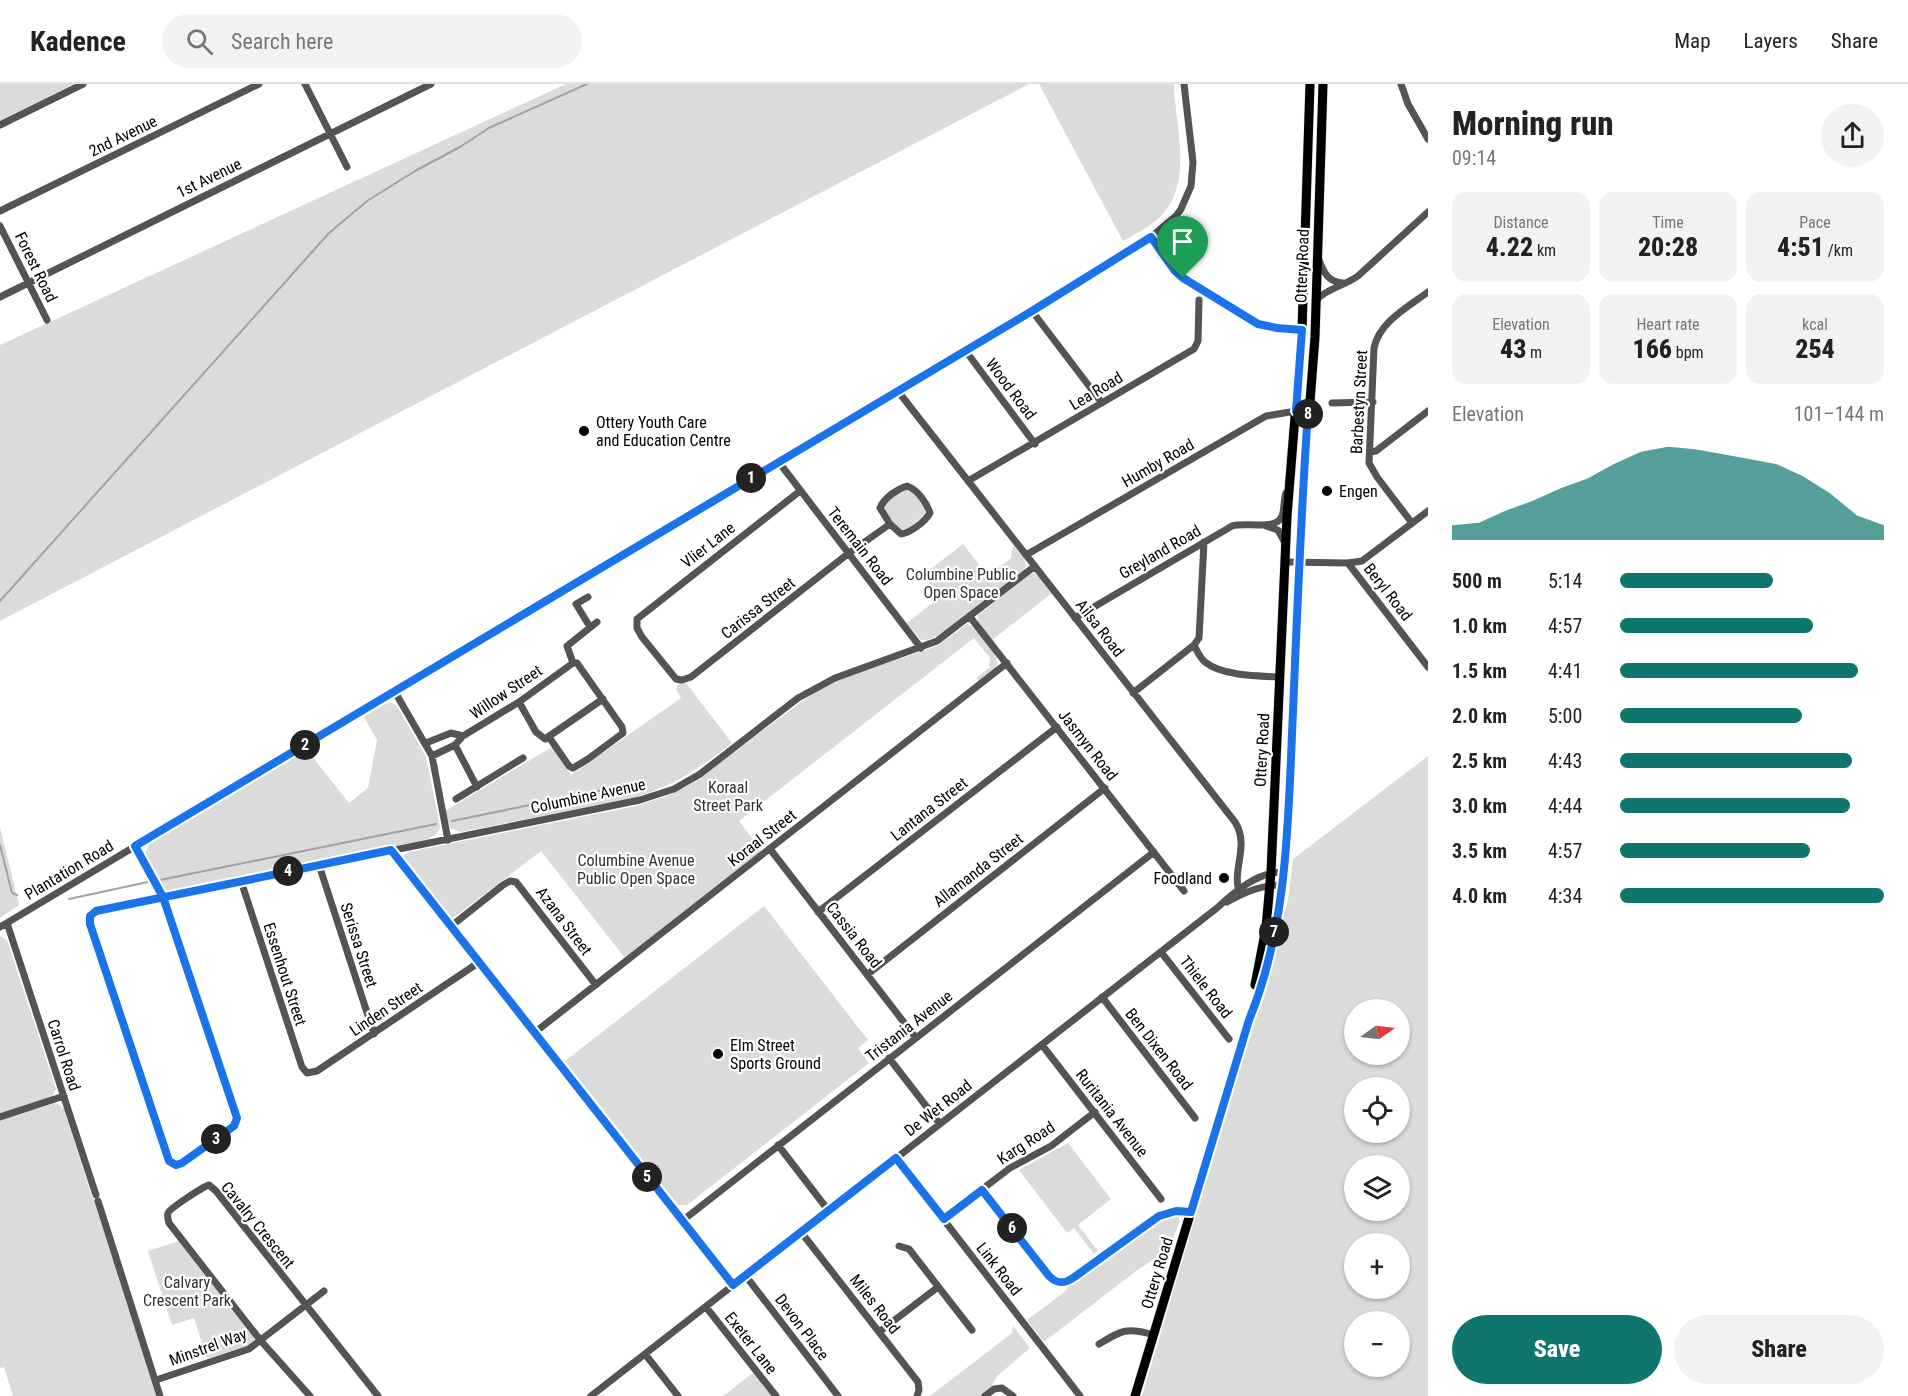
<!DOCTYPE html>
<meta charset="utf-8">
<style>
body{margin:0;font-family:"Roboto Condensed",sans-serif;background:#f2f2f2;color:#222;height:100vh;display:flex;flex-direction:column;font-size:22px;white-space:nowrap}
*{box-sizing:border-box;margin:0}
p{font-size:20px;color:#767676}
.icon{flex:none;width:33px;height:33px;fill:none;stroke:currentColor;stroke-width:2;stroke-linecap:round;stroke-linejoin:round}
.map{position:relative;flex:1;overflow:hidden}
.details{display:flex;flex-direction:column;background:#fff;width:480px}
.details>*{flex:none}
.needle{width:39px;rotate:76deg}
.tools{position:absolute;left:1344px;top:915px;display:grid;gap:12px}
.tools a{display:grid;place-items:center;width:66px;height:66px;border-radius:50%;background:#fff;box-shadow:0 2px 4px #0004;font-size:30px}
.pin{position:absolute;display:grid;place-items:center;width:51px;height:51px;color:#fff;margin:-62px -26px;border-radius:50% 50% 50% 0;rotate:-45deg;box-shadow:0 0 6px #0007}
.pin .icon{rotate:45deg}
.km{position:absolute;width:30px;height:30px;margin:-15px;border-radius:50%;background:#222;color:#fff;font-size:16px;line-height:30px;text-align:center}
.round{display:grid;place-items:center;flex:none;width:63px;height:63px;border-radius:32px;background:#f2f2f2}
.head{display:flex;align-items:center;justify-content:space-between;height:102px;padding:0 24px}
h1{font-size:33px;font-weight:800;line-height:45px}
.metrics{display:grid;grid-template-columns:repeat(3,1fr);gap:9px;height:102px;padding:6px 24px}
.metrics div{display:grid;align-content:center;border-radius:15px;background:#f2f2f2;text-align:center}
.metrics b{font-size:26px;font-weight:800}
.metrics small{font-size:16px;font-weight:400}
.metrics p{font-size:16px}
.chart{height:168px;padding:12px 24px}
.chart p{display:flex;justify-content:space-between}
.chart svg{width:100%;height:108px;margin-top:6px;fill:#0f766e;opacity:.7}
.action{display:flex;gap:12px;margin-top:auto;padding:12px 24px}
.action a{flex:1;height:69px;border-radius:36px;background:#0f766e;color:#fff;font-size:24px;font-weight:800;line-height:69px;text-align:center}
.action a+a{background:#f2f2f2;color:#222}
ul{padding:0 24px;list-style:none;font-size:20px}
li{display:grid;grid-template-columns:96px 72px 1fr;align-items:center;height:45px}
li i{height:15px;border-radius:8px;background:#0f766e}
header{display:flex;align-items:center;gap:36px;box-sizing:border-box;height:84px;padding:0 30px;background:#fff;border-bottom:2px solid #e0e0e0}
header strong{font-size:28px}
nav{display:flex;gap:33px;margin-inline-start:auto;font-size:21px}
.search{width:420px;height:54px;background:#f2f2f2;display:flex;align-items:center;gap:15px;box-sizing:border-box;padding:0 21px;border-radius:33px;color:#767676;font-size:22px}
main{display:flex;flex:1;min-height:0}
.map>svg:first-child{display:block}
.green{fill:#dbdbdb;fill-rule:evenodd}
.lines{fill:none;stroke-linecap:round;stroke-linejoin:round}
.stream{stroke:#a2a2a2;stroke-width:2}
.major-casing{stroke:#dbdbdb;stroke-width:10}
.minor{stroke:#545454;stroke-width:7}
.major{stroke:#000;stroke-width:9}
.route-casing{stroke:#fff;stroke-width:12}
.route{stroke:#1a73e8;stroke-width:8}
.poi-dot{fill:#000;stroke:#fff;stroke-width:2}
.labels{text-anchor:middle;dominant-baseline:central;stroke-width:4.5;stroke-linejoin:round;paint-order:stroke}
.street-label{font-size:16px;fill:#000;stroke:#fff}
.poi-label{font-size:16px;fill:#000;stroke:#fff;text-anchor:start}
.park-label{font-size:16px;fill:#323232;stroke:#fff}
</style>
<header>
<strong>Kadence</strong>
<div class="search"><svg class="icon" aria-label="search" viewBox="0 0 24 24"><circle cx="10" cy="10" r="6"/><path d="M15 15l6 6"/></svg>Search here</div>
<nav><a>Map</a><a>Layers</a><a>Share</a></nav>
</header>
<main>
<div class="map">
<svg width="1428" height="1312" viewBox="0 0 1428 1312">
<rect width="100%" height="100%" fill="#fff"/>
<path class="green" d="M0,0h74l-74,37z
M566,0h463l-1029,537v-276z
M1039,0h135c1,43 21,101 -16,135 -10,9 -23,15 -35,22z
M907,405c8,4 17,15 19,24l-19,17 -7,1 -17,-21 1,-5 17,-14z
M963,460l25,32 23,-18 1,-10 2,-2 10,12 2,9 -3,4 -82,63 -14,6h-6l-14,-17 33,-26 -17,-22z
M1034,489l4,2 14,18 -60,47 -14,-19v-6l51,-40z
M967,540c8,1 34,33 30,41 -2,7 -13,12 -18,17l-3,-4 13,-10 1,-10 -16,-20 -235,183 23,30 -137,107 -84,-107 -89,68 -5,-2 -43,-57 -1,-4 5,-4 228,-46 34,-11 24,-13 122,-91 24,-12 97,-33z
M678,599h8l46,60c-32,25 -61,45 -100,55l-171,34 -11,-4 -5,-17 107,-64 19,28 110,-77 -5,-9z
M387,619h5l5,3 29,51 14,69c-1,8 -7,9 -11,13l-259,53 -7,-2 -18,-34 4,-12 158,-94 42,53 19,-15 9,-48 -13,-23z
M1428,672v640h-286l128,-430 18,-66 5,-41zM1354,926h46v44h-46zM1354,1004h46v44h-46zM1354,1082h46v44h-46zM1354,1160h46v44h-46zM1354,1238h46v44h-46z
M0,743l19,78 -19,13z
M764,822l104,134 -10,8 11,15 -182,142h-9l-113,-144z
M0,852l7,4 49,149 -4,8 -52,17z
M55,1019l5,2 4,4 28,88 4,4 61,195h-144l-9,-29 -4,1v-248z
M1068,1059l43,56 -33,26 20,26 -4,3 -20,-26 -7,5 -48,-63z
M1176,1131l4,5 -13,35 -5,-1 -26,17 -92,71 -17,-22 40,-30v-3c22,-17 86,-70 109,-72z
M179,1157l75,96 -1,5 -3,3 -43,14 -13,-41 -22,7 -24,-74z
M1013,1242l17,22 -33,28 -7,13 -8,7h-52l82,-63z
M753,1289l19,23h-49z"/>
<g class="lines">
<path class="stream" d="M0,517l329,-368 38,-32 48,-30 45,-24 29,-19 98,-44
M452,737l176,-36
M0,761l12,48 5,2
M160,796l276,-56
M69,815l79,-17"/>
<defs>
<path id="major" d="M1255,901l11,-57 5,-56 16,-356 15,-186 8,-246
M1135,1312l114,-376 8,-19 18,-73 5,-29 7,-70 16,-337 12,-155 8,-253"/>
</defs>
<use href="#major" class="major-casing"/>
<path class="minor" d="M305,0l42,83
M1401,0l7,20 20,35
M0,41l83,-41
M0,127l259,-127
M0,142l47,94
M1151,153l24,34 16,13 67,40 19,4 25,2
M1163,168l1,-15 8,-13
M1319,176c5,13 9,22 24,23
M0,213l431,-213
M1316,216c12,-12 28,-14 42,-24l70,-64
M1032,227l70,92
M965,266l70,94
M897,306l338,432c16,25 -6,51 6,73
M1332,319l41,-1
M1370,368l6,-1 52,-40
M778,377l143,187
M968,397l226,-132 4,-8 1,-41
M907,402c10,3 20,17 23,27 -5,9 -20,20 -29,21l-11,-10 -10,-16c4,-10 17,-19 27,-22z
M800,407l-163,128v9l5,9 34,42 6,1 9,-3 158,-124 41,-29
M1412,439l-35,-46 -8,-14 5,-115c5,-26 34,-41 54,-56
M1266,442l12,4 7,13
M1026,471l240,-139 30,-5 12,2
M1285,478l63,1 14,-2 66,-50
M1348,479l80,104
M588,513l-12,7 14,23
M970,533l214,274
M1075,534l157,-92c12,-4 42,4 49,-8 4,-6 2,-17 5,-25
M1194,561c3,6 6,13 11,17 17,14 54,14 75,15
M573,579l-6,-17 30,-24
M395,608l37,64 16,84
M1133,609l61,-48 5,-7 5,-96
M519,618l17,30 9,7 58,-40
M426,659l25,-10 12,3
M455,661l22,42
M432,672l23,-11 8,-9 56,-34 54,-39h4l45,64 1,6 -35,26 -15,9 -4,-2 -20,-29
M456,715l67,-41
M135,762l28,51 74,221 -2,8 -56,38h-7l-6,-9 -76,-231c-1,-6 -1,-10 5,-13 182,-37 363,-74 545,-111l34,-11 26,-15 98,-76 37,-20 102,-37 98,-75
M770,765l146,189
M391,766l342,435
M319,781l55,169
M241,797l61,186 5,6 10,-2 161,-108
M1227,818c18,-10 34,-17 55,-17
M818,828l239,-185
M7,839l89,272
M0,843l1032,-616 119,-74 25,-21 5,-7 10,-23 2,-24 -9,-78
M450,843l53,-42 7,-4 6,1 80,103
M1161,868l68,87
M868,890l237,-186
M1102,913l93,121
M534,949l473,-370
M1042,961l119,154
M889,974l51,66
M0,1033l64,-21
M778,1061l50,65
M896,1074l184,238
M982,1106l67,87 12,6 12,-5 86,-62 17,-5 15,1
M98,1117l62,195
M943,1135l67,-51 41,-22 44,-34
M682,1137l472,-369
M801,1148l117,150 1,8 -2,6
M899,1162l10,3 63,81
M745,1191l93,121
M706,1223l70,89
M879,1248l59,-45
M1099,1260c23,-14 28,-17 55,-9
M645,1270l33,42
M156,1296l93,-31 75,-58
M310,1312l-49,-55 -92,-118c-1,-4 -2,-6 -1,-10 1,-4 36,-27 41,-28l7,6 162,205
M591,1312l626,-488c18,-17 41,-36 66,-36
M985,1312l9,-7 8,-1 11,8"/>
<use href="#major" class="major"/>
</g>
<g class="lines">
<defs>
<path id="route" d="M1183,194l-8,-7 -24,-34 -119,74 -897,535 28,51 74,221 -3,8 -52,37 -6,2 -7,-4 -79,-237v-8l6,-5c98,-20 197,-40 295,-61l342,435 163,-127 48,61 38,-29 67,86c8,8 15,8 24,2l86,-62 17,-5 15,1 58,-192c40,-97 39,-205 44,-308 4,-100 8,-200 15,-300l-12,-1 6,-81 -25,-2 -19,-4 -75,-46"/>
</defs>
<use href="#route" class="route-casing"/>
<use href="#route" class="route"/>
</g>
<g class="poi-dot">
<circle cx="584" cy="347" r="6"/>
<circle cx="1327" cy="407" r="6"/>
<circle cx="1224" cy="794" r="6"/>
<circle cx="718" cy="970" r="6"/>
</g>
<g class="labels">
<g class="street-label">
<text transform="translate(123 52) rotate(-26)">2nd Avenue</text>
<text transform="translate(209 94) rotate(-26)">1st Avenue</text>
<text transform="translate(1302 182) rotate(-88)">Ottery Road</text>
<text transform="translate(36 183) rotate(64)">Forest Road</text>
<text transform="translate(1011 305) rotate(53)">Wood Road</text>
<text transform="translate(1096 307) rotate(-31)">Lea Road</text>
<text transform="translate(1359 318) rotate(-87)">Barbestyn Street</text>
<text transform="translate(1158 379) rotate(-30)">Humby Road</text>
<text transform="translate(708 461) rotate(-38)">Vlier Lane</text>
<text transform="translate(860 462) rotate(52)">Teremain Road</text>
<text transform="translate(1160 468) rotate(-30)">Greyland Road</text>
<text transform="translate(1388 508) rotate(52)">Beryl Road</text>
<text transform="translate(758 524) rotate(-38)">Carissa Street</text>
<text transform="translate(1100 544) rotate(52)">Ailsa Road</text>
<text transform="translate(506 608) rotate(-34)">Willow Street</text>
<text transform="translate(1088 661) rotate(52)">Jasmyn Road</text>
<text transform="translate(1262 666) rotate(-87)">Ottery Road</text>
<text transform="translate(588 712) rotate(-12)">Columbine Avenue</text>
<text transform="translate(929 725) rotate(-38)">Lantana Street</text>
<text transform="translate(762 754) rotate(-38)">Koraal Street</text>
<text transform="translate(69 786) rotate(-31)">Plantation Road</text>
<text transform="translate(978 786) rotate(-38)">Allamanda Street</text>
<text transform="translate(564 837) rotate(53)">Azana Street</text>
<text transform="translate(854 851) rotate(52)">Cassia Road</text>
<text transform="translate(359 861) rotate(72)">Serissa Street</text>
<text transform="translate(285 890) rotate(72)">Essenhout Street</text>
<text transform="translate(1206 903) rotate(52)">Thiele Road</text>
<text transform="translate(386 925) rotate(-34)">Linden Street</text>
<text transform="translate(909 942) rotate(-38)">Tristania Avenue</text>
<text transform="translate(1159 965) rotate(52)">Ben Dixen Road</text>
<text transform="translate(64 971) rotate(72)">Carrol Road</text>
<text transform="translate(938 1024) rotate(-38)">De Wet Road</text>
<text transform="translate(1112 1029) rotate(52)">Ruritania Avenue</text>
<text transform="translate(1026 1059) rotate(-33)">Karg Road</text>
<text transform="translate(258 1141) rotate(51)">Cavalry Crescent</text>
<text transform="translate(999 1185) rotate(52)">Link Road</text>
<text transform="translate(1157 1189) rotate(-73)">Ottery Road</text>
<text transform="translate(875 1220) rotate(52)">Miles Road</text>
<text transform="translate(802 1243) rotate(53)">Devon Place</text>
<text transform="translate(751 1259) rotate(52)">Exeter Lane</text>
<text transform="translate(208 1263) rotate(-20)">Minstrel Way</text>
</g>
<g class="poi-label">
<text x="596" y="338">Ottery Youth Care<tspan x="596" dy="18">and Education Centre</tspan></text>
<text x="1339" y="407">Engen</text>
<text x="1212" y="794" text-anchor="end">Foodland</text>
<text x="730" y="961">Elm Street<tspan x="730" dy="18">Sports Ground</tspan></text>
</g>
<g class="park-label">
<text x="961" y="490">Columbine Public<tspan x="961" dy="18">Open Space</tspan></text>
<text x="728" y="703">Koraal<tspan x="728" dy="18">Street Park</tspan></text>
<text x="636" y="776">Columbine Avenue<tspan x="636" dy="18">Public Open Space</tspan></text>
<text x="187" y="1198">Calvary<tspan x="187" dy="18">Crescent Park</tspan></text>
</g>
</g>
</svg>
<div class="tools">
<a><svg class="needle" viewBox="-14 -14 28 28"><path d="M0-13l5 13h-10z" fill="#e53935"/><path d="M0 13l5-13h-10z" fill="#767676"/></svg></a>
<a><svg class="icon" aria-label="locate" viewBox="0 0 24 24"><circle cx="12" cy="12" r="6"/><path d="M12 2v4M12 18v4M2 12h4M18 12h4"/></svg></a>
<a><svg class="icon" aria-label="layers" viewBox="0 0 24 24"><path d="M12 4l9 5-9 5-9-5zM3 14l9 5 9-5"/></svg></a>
<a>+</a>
<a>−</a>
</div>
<div class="pin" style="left:1183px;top:194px;background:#1e9e55"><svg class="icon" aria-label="arrive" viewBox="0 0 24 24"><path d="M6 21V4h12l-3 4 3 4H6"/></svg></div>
<b class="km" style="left:751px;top:394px">1</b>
<b class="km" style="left:305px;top:661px">2</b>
<b class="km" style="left:216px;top:1055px">3</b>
<b class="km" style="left:288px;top:787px">4</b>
<b class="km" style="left:647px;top:1093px">5</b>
<b class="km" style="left:1012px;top:1144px">6</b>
<b class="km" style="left:1274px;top:848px">7</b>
<b class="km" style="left:1308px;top:330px">8</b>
</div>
<section class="details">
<div class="head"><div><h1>Morning run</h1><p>09:14</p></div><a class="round"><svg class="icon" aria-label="share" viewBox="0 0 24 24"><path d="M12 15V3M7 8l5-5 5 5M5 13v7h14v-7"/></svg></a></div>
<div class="metrics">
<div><p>Distance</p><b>4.22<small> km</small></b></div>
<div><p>Time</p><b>20:28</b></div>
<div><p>Pace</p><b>4:51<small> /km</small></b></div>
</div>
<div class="metrics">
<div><p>Elevation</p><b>43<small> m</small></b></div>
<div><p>Heart rate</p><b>166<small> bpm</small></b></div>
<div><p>kcal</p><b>254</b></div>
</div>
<div class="chart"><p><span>Elevation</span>101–144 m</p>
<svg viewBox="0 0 160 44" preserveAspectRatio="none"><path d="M0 44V38L10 37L20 32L30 28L40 23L50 19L60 13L70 8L80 6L90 7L100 9L110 11L120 13L130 18L140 25L150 34L160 38V44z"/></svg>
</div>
<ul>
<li><b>500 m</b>5:14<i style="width:58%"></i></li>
<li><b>1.0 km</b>4:57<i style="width:73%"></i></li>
<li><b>1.5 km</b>4:41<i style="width:90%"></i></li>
<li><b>2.0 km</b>5:00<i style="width:69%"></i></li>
<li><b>2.5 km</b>4:43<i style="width:88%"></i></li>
<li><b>3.0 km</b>4:44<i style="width:87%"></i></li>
<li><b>3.5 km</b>4:57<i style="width:72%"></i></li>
<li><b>4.0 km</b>4:34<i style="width:100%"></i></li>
</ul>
<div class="action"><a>Save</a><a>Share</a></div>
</section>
</main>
